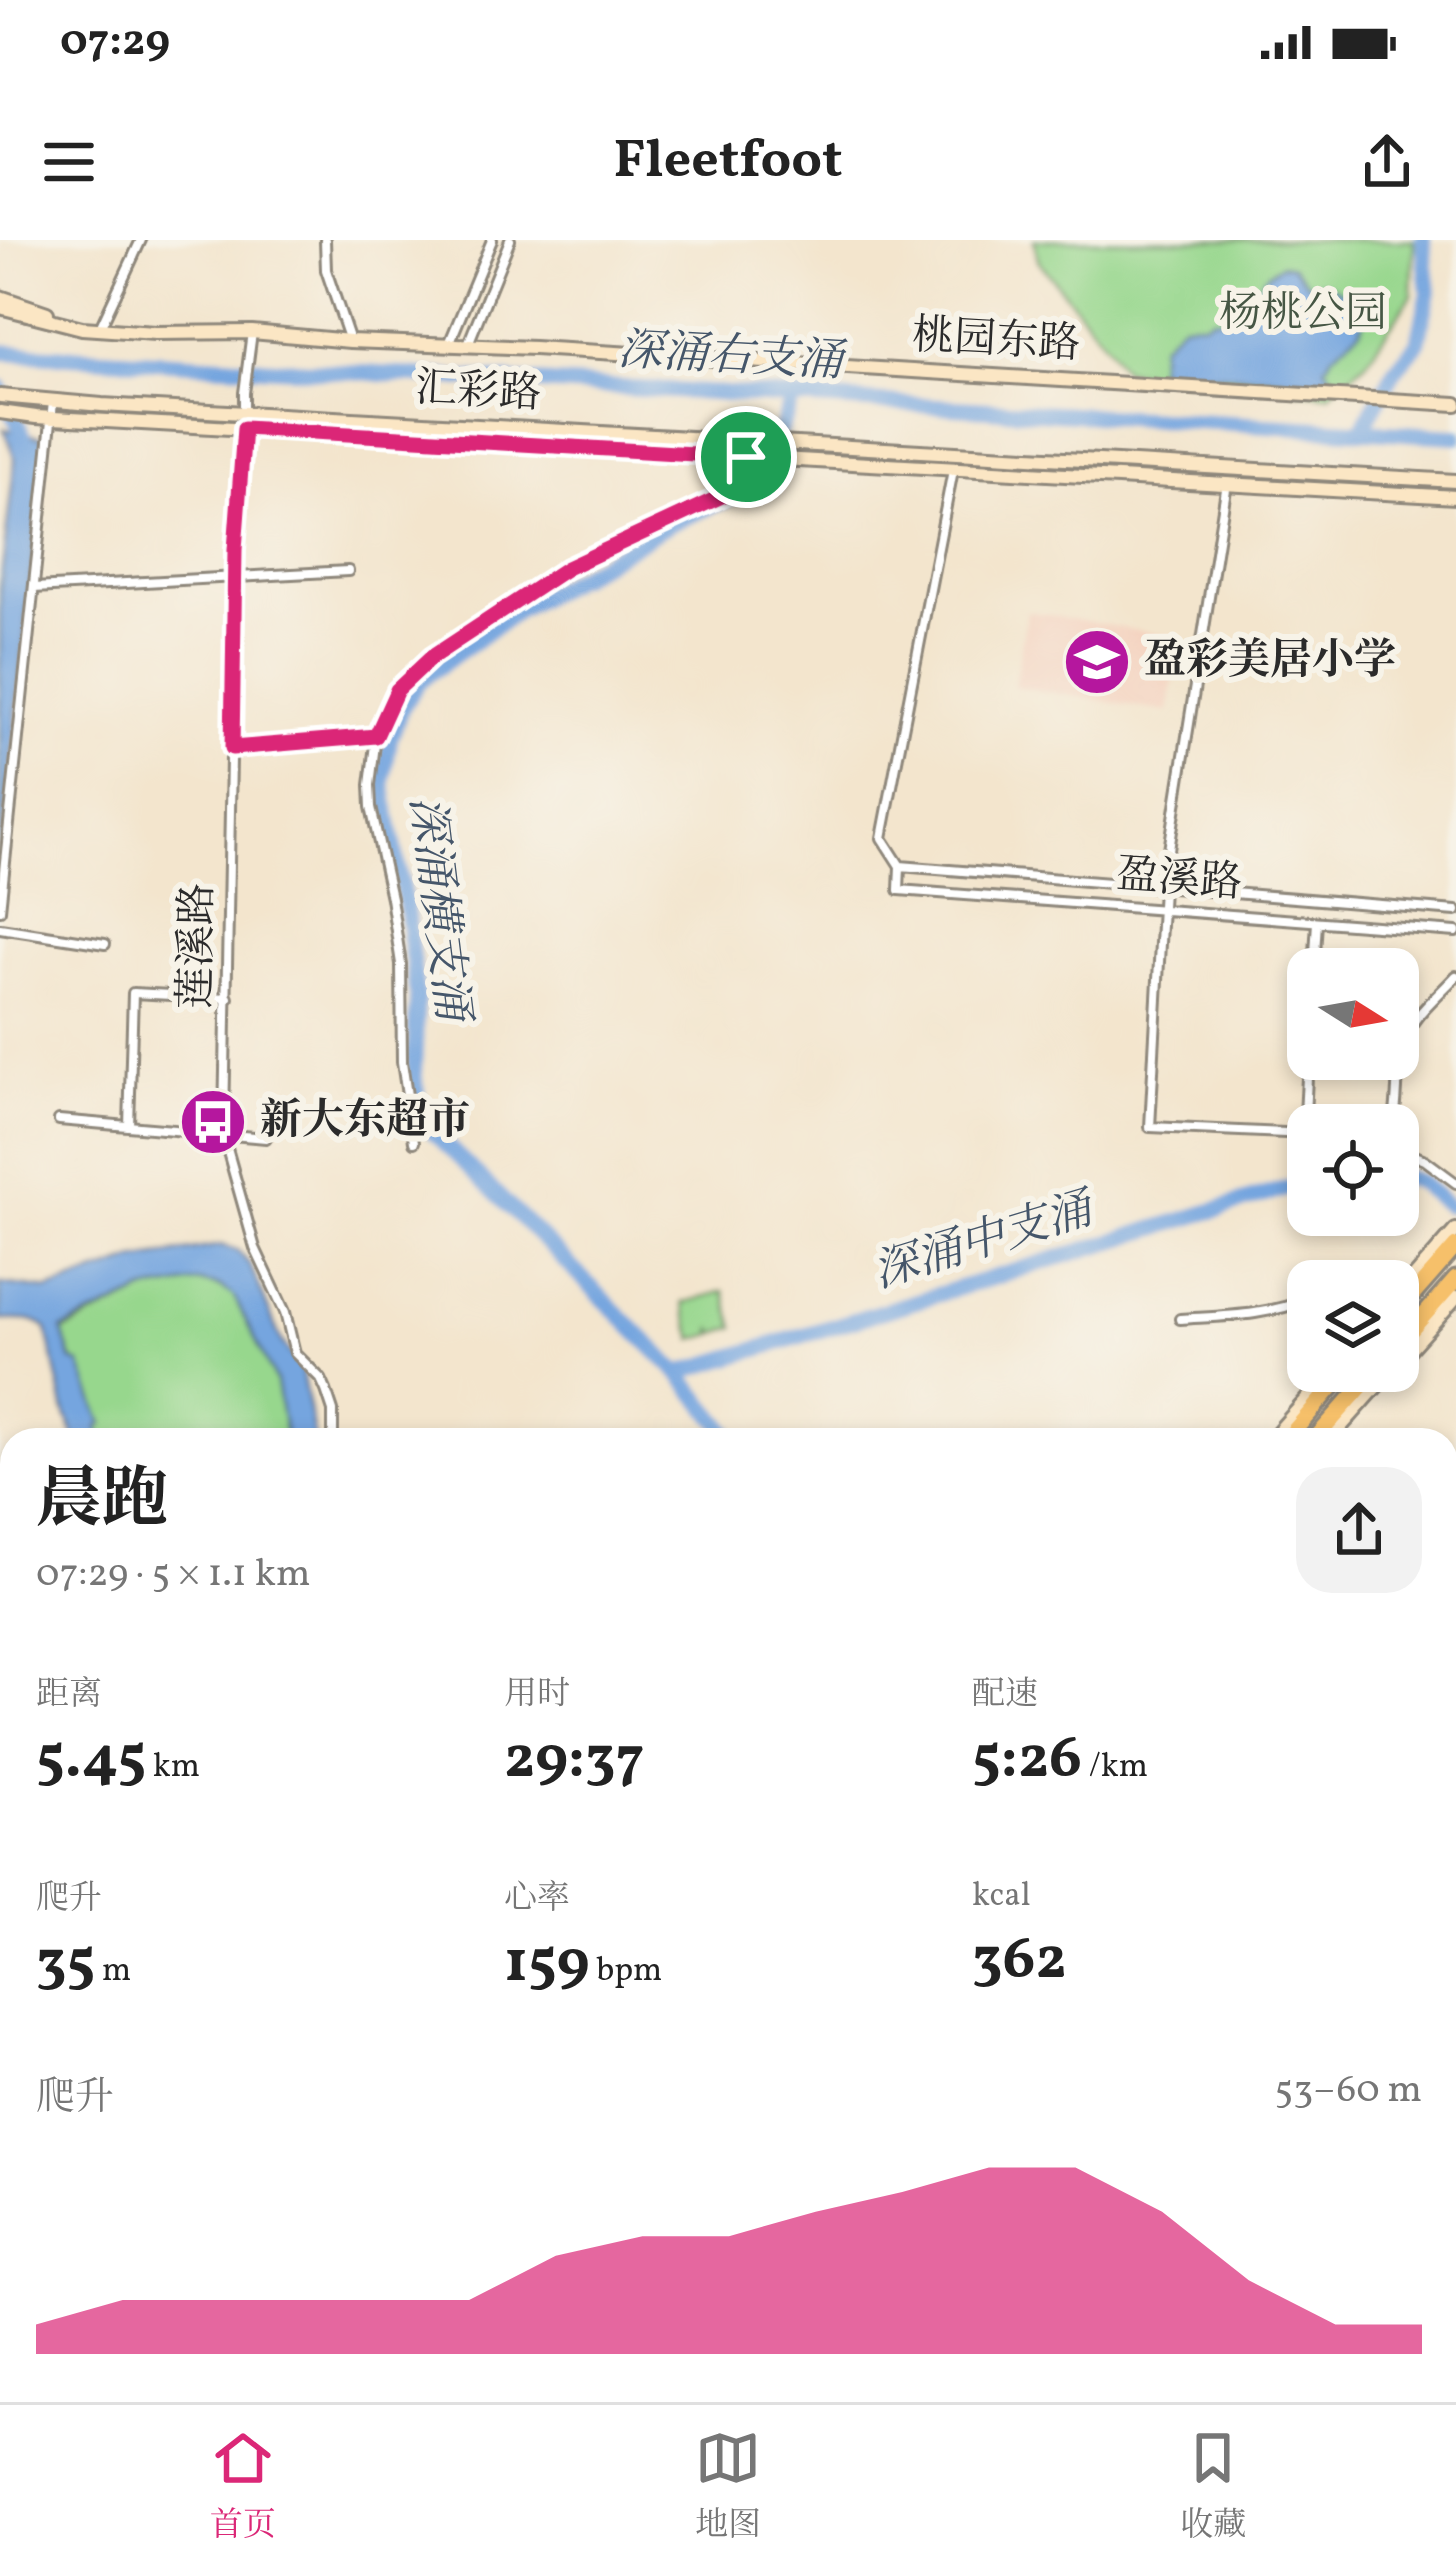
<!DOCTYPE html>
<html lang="zh">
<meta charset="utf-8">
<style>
body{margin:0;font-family:Vollkorn,"Noto Serif SC",serif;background:#f2f2f2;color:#222;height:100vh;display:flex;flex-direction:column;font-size:45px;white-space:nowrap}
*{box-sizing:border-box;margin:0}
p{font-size:39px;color:#767676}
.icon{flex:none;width:66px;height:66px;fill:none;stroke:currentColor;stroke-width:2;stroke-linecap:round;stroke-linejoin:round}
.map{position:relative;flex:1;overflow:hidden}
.sheet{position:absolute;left:0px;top:1188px;width:1458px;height:975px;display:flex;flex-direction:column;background:#fff;border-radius:36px 36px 0 0;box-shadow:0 6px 18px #0003}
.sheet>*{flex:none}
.needle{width:78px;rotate:101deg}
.buttons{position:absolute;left:1287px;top:708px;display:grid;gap:24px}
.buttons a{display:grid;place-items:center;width:132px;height:132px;border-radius:24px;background:#fff;box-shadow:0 6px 18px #0003;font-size:60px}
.pin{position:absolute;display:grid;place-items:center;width:102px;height:102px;color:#fff;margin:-51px;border:6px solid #fff;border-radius:50%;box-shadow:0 3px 12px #0007}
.round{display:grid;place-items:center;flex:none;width:126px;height:126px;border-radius:36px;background:#f2f2f2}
.head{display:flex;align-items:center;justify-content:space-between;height:204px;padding:0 36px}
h1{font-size:66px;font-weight:700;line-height:90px}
.metrics{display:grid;grid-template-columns:repeat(3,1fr);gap:18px;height:204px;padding:12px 36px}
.metrics div{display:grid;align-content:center}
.metrics b{font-size:60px;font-weight:700}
.metrics small{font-size:33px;font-weight:400}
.metrics p{font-size:33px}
.chart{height:336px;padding:24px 36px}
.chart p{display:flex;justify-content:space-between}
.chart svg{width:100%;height:216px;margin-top:12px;fill:#db2777;opacity:.7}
.status{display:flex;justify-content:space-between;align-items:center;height:84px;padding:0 60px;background:#fff;direction:ltr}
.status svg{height:33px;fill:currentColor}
header{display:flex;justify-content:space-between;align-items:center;height:156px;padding:0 36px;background:#fff;font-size:54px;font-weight:700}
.menu{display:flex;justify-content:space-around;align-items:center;height:168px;border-top:3px solid #e0e0e0;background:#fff;font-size:33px;color:#767676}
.menu a{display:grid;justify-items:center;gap:6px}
.menu .current{color:#db2777}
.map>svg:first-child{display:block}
.built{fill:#f4d3c0}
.green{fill:#97d78d;stroke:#61815c;stroke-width:3}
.water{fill:#75a5df;stroke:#506885;stroke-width:3}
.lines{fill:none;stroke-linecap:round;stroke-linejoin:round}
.river{stroke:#75a5df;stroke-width:16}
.street-casing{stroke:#8f887c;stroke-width:14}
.secondary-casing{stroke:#8f887c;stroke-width:18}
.highway-casing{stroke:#8f887c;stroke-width:21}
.street{stroke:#fff;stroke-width:8}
.secondary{stroke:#fbe6c4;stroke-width:12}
.highway{stroke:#f6c06b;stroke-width:15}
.route-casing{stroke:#fff;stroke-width:24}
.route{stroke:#db2777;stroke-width:15}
.labels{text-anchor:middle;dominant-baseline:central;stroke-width:12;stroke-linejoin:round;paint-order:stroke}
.park-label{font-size:42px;fill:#465644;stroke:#f7f3e8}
.street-label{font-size:42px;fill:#2b2b2b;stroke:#f7f3e8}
.poi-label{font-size:42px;font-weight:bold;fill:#2b2b2b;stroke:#f7f3e8;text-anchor:start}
.water-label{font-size:45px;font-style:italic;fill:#45566a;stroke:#f7f3e8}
</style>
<div class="status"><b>07:29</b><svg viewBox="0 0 49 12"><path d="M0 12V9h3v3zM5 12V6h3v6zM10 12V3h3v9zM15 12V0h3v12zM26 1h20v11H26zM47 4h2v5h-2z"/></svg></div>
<header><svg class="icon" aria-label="menu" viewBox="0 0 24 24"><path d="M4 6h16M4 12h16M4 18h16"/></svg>Fleetfoot<svg class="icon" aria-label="share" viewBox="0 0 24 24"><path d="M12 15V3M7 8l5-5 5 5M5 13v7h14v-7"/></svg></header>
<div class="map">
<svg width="1456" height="2162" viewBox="0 0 1456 2162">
<rect width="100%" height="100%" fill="#f7f3e8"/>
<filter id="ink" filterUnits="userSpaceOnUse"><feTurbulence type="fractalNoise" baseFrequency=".00833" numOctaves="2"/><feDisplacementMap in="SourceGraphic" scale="24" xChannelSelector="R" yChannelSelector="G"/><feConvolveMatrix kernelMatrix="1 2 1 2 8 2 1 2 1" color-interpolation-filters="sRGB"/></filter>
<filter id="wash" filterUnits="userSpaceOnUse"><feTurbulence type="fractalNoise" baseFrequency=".004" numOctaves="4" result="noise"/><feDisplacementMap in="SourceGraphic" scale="48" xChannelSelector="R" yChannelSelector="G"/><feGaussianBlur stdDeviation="2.7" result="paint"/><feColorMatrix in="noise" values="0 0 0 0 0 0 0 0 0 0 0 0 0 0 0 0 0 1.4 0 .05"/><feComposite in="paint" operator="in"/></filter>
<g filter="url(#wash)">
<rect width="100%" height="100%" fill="#f3e5cd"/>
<path class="built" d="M1027,371l153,27 -12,74 -154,-26z"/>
<path class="green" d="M1034,0h380l-2,55 -46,67 -37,32 -206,-24 -15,-23 -70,-87z
M200,1042l19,4 15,9 42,87 10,58h-185l-4,-13 5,-2 -29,-64 -11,-29 84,-41z
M724,1051l11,36 -19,6 -3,-6 1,7 -20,6 -11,-37z"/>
<path class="water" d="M1281,24l11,2 16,18 15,-2 47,24 -10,24 -28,25 -7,12 7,9 -19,4 -156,-10 3,-25 23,-22 21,-1 8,-5c30,5 36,-22 53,-40 2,-3 14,-12 16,-13z
M4,189l42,9 -46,429v-280l15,-128z
M221,1005l16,5 13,15 32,78 19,24 14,73h-29l-10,-58 -42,-86 -15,-10 -19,-4 -54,9 -84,38 10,32 8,3 23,60 -5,3 3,13h-25l-11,-28 -18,-83c-13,-12 -30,-9 -47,-9v-36l49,6 85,-30z"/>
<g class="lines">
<path class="river" d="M0,112l1456,84
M0,147l28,58v8
M1361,191l34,-61 23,-27 11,-51 -6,-52
M1398,935l21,7 28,23
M679,1133l629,-191
M734,1200l-55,-67 -249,-244 -10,-17 -6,-39 3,-75 -10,-83 -24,-132 7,-44 11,-30 18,-28 99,-71 154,-87 84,-36 37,-88
M1446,1880l10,6"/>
</g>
</g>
<g filter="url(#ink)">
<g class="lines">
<defs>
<path id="street" d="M325,0l1,30 24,71
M100,88l41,-88
M449,104l43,-104
M468,104l42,-104
M244,172v-19l8,-61
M244,189l-9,121 -11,573 2,22 29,103 30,64 10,41 26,26 5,11 7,21v29
M953,230l-71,368 18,28 -1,24 557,42
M1227,243l-64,405 -13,239 158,7
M34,348l314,-17
M232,508l144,-12
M900,626l556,45
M0,670l53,-508
M0,688l105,16
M1314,729l3,-47
M59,880l207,18
M1393,885c6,-26 2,-53 9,-79 6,-27 36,-50 54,-70
M129,886l4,-133 95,5
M1304,894l4,-75
M414,902l-12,-80 -1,-98 -10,-66 -20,-91 -1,-22 6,-49 13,-31 8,-15 35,-33 135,-89 170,-79 8,-16 1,-15
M1398,909l27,11 31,23
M1180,1079c43,-3 88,-3 128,-20
M1446,1486l10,4
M0,1733l12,47"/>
<path id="secondary" d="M0,57l47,16
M0,67l82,21 73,5 97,-1 98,9 184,7 922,56
M0,156l102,9 1354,76
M0,172l36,5 1420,80
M1398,1056l58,-66
M1398,1122l58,-65
M1271,1200l61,-69
M1329,1200l61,-69
M1446,1705l10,-2
M1446,1727l10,8
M1446,2042l10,-50
M1446,2108l10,-46
M1422,2162l3,-11
M1434,2162l3,-11
M1451,2162l5,-24"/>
<path id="highway" d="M1398,1072l58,-66
M1398,1105l58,-66
M1286,1200l60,-69
M1314,1200l61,-69
M0,1995l12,-2
M0,2022l12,-3"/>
</defs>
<use href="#street" class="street-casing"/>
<use href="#secondary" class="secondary-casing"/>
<use href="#highway" class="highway-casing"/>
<use href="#street" class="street"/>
<use href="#secondary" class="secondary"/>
<use href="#highway" class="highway"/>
</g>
</g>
<g class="lines" filter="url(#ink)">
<defs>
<path id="route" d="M244,188l502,29v16l-9,16 -170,79 -135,89 -35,33 -21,46 -144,12 3,-198z"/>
</defs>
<use href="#route" class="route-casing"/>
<use href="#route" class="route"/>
</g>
<defs>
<symbol id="school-disc" viewBox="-11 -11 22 22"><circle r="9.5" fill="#b5179e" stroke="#f7f3e8"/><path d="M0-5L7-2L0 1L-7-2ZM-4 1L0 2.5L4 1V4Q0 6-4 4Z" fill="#fff"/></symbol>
<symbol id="bus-disc" viewBox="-11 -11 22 22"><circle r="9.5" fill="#b5179e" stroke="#f7f3e8"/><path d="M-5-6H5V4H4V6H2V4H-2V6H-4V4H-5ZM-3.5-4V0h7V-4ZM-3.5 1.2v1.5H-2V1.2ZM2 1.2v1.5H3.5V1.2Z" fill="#fff"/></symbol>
</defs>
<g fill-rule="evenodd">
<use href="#school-disc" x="1059" y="384" width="76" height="76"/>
<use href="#bus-disc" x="175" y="844" width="76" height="76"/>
</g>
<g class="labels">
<g class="park-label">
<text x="1303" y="75">杨桃公园</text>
</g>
<g class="street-label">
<text transform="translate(996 102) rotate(3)">桃园东路</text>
<text transform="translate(478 153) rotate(3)">汇彩路</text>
<text transform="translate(1179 641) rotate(4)">盈溪路</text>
<text transform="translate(199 706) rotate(-89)">莲溪路</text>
</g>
<g class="poi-label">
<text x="1144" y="422">盈彩美居小学</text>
<text x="260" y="882">新大东超市</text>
</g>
<g class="water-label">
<text transform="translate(730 118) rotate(3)">深涌右支涌</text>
<text transform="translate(437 668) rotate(83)">深涌横支涌</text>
<text transform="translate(983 1003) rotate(-17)">深涌中支涌</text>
</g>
</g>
</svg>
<div class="buttons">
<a><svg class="needle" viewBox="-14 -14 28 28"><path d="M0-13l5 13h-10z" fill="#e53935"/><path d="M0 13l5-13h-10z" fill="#767676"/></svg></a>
<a><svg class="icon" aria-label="locate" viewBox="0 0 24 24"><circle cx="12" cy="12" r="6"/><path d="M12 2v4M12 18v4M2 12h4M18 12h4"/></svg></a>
<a><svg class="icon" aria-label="layers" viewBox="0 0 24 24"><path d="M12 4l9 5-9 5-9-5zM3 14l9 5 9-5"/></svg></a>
</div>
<div class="pin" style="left:746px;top:217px;background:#1e9e55"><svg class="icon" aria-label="arrive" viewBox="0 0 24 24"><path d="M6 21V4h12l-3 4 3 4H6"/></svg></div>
<section class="sheet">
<div class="head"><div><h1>晨跑</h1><p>07:29 · 5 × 1.1 km</p></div><a class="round"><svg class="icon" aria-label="share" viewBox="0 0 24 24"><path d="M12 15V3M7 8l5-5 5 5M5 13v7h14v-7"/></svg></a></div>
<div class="metrics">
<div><p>距离</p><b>5.45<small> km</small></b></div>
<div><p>用时</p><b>29:37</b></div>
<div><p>配速</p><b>5:26<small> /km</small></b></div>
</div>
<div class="metrics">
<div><p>爬升</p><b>35<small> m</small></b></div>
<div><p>心率</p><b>159<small> bpm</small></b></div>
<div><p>kcal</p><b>362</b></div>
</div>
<div class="chart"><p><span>爬升</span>53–60 m</p>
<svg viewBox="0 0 160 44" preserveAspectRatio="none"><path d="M0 44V38L10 33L20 33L30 33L40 33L50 33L60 24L70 20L80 20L90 15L100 11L110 6L120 6L130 15L140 29L150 38L160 38V44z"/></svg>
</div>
</section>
</div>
<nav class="menu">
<a class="current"><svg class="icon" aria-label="home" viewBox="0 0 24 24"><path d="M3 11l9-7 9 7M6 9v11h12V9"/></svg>首页</a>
<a><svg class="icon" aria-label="map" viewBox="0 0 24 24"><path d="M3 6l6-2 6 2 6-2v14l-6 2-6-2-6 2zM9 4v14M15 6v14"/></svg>地图</a>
<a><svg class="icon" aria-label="saved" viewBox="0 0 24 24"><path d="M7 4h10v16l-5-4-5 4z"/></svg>收藏</a>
</nav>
